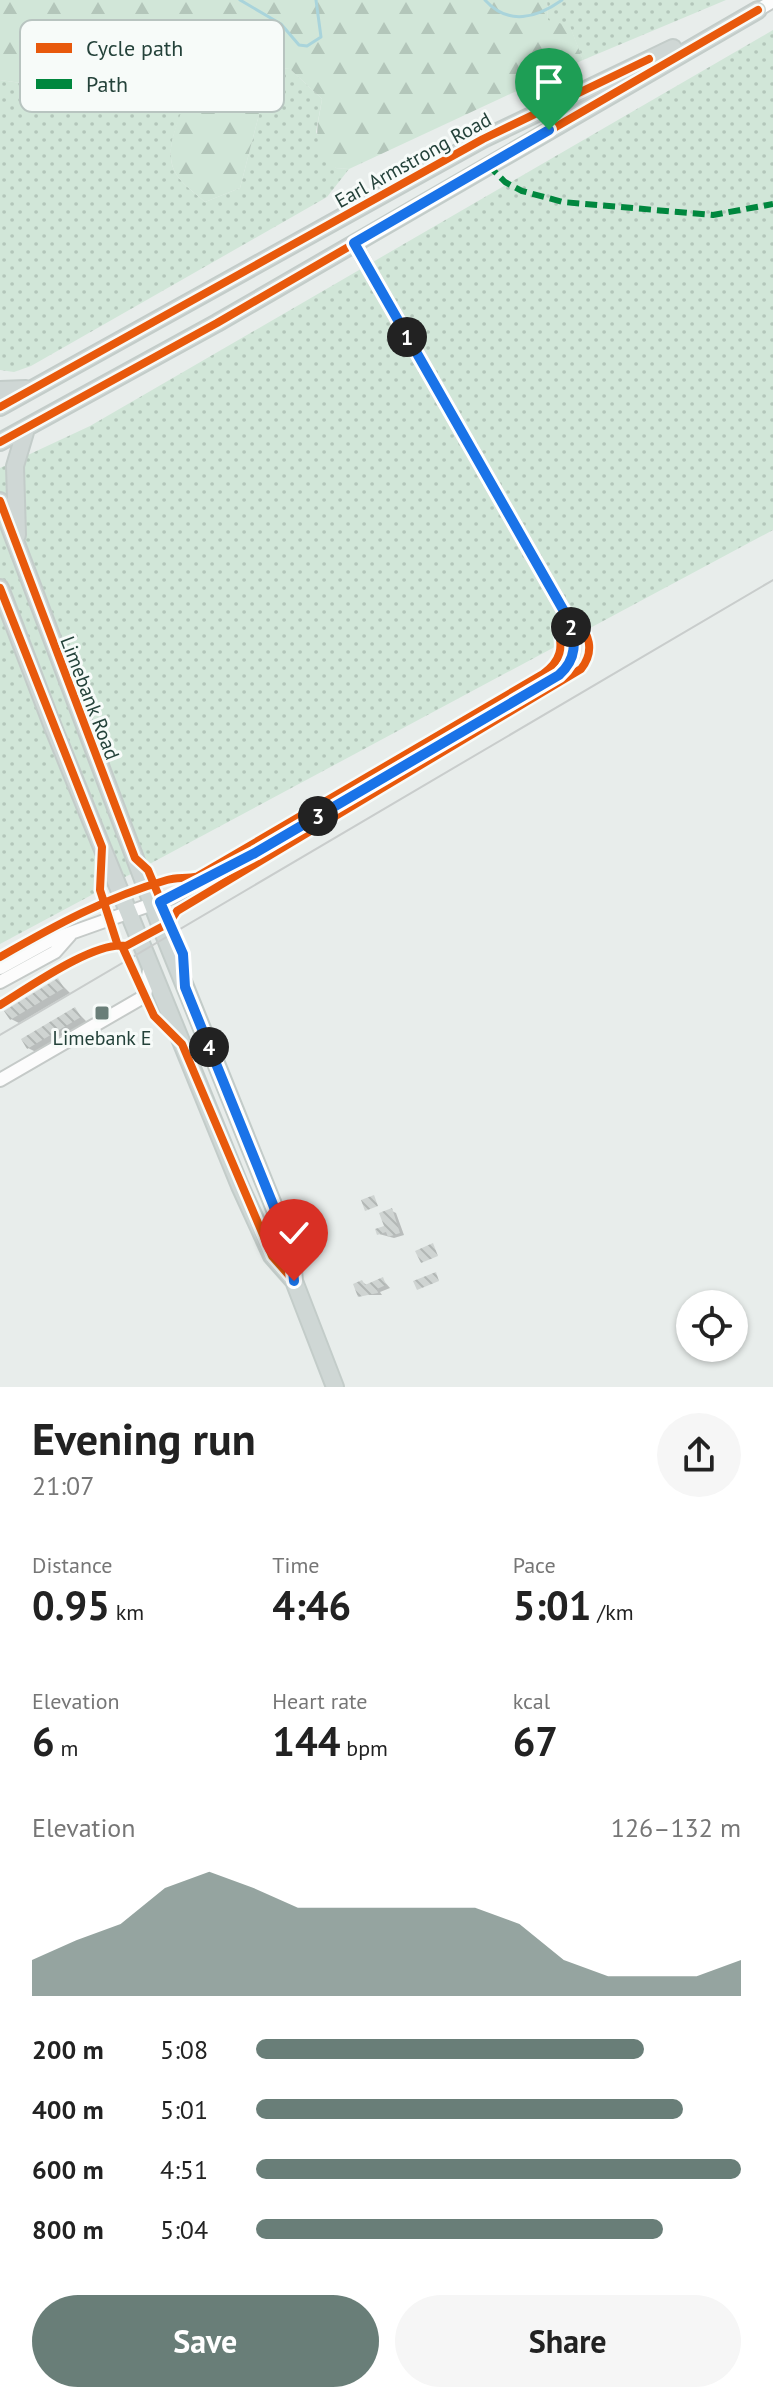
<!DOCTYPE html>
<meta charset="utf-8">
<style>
body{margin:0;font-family:"PT Sans",sans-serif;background:#f6f6f6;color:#222;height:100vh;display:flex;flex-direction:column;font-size:30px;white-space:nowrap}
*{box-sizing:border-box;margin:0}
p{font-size:26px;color:#767676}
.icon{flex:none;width:44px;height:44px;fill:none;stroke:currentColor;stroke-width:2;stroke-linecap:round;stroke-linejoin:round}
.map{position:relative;height:1387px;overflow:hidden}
.details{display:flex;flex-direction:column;background:#fff;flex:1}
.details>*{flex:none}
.tools{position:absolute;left:676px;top:1290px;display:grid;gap:16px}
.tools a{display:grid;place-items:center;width:72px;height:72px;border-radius:50%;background:#fff;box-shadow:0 2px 6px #0004;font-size:40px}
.pin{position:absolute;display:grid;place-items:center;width:68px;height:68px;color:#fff;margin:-82px -34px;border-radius:50% 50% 50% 0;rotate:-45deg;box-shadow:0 0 8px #0007}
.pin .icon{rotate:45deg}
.km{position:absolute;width:40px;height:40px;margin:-20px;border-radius:50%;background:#222;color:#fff;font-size:22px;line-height:40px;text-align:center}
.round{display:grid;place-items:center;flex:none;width:84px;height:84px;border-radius:42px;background:#f6f6f6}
.headline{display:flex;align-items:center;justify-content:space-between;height:136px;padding:0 32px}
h1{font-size:44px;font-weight:800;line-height:60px}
.stats{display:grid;grid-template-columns:repeat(3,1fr);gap:12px;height:136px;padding:8px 32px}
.stats div{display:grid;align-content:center}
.stats b{font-size:40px;font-weight:800}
.stats small{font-size:22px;font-weight:400}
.stats p{font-size:22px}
.chart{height:224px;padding:16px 32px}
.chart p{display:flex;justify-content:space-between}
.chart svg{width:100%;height:144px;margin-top:8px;fill:#697e78;opacity:.7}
.action{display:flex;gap:16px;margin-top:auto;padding:16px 32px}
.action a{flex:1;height:92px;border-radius:48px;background:#697e78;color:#fff;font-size:32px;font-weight:800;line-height:92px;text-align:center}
.action a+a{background:#f6f6f6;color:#222}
ul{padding:0 32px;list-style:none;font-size:26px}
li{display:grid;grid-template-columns:128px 96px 1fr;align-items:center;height:60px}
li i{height:20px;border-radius:10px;background:#697e78}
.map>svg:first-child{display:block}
.grass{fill:url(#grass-dots)}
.forest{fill:url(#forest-firs)}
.shadow{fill:#0003}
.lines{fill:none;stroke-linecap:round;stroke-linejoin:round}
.stream{stroke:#a9d4db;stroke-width:3}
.building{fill:url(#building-back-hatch)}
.minor-casing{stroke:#c5cac8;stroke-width:16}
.major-casing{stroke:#c3ccc9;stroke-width:20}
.minor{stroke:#fcfcfc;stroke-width:12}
.major{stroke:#cfd7d5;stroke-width:16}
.tram{stroke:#c9cdcc;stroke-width:2}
.quiet{stroke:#00873e;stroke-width:6;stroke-dasharray:12 6;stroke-linecap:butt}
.cycleway-casing{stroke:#f7fbf9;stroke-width:13}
.cycleway{stroke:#e8590c;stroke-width:8}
.route-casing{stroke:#fff;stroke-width:16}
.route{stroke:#1a73e8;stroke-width:10}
.poi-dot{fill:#697e78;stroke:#f7fbf9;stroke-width:3}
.labels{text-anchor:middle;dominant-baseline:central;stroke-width:6;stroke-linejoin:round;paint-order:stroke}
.street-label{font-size:20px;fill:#24423a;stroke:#f7fbf9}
.poi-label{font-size:20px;fill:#24423a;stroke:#f7fbf9}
.key{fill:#f7fbf9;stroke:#b8c4c0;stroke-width:2}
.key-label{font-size:22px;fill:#24423a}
</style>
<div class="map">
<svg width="773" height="1387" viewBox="0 0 773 1387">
<defs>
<pattern id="grass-dots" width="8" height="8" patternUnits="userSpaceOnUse" patternTransform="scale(2)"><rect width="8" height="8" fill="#d1e6d8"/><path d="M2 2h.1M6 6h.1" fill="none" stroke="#b3c6ba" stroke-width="1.8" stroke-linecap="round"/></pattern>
<pattern id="forest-firs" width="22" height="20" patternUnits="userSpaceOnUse" patternTransform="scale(2)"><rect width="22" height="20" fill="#d1e6d8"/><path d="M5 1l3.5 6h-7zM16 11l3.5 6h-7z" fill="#b3c6ba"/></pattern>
<pattern id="building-back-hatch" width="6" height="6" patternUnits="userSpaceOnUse" patternTransform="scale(2)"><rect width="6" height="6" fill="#cfd4d2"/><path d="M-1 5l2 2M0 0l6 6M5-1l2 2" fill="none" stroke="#b2b7b5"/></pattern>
</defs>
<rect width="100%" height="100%" fill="#e8edeb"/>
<path class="grass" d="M547,0h179l-143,60 -13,-33 -22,-6z
M773,30v500l-773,414v-476l90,-42z
M181,51c34,30 -24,80 -7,119 5,12 22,24 31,32l35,-14 23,-89 14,-31 13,1 32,30 -6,33 20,36 13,1 -22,28 -296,169 -17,6 -14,-2v-290l56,8 28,-28 14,-6z"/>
<path class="forest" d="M0,0h547l1,20 22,6 13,34 -234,109 -13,-1c-26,-24 -19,-36 -14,-69l-32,-30 -13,-1 -14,31 -23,89 -35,14c-9,-8 -26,-20 -31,-32 -17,-39 40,-91 7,-119l-83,3 -14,6 -28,28 -56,-8z"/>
<path class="shadow" d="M58,981l12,12 -51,30 -8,-4z
M75,1010l12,12 -51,30 -8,-4z
M392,1211l4,2 8,22 -10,3 -15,-4 7,-7z
M383,1280l7,8 -10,4 2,3h-22l2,-13 5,3z"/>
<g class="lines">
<path class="stream" d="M240,0l41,24 18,21 8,1 14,-9 -5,-37
M485,0c23,26 52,18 77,0"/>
</g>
<path class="building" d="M58,978l6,10 -54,32 -6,-9z
M75,1007l6,10 -54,32 -6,-10z
M374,1195l4,11 -13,5 -4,-11z
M392,1208l8,25 -12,4 -2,-5 -9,3 -2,-6 9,-3 -5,-13z
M433,1243l5,13 -17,7 -6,-12z
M436,1272l3,9 -22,9 -4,-9z
M383,1277l3,8 -9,4 1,4 -20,4 -5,-13 9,-4 3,5z"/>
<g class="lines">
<defs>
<path id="minor" d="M758,10l15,-9
M0,968l51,-28 121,-43 83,-44 304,-178c18,-16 17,-33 10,-55l-215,-377
M0,982l55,-30 15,-17
M0,1080l145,-84 4,-26"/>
<path id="major" d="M0,390l26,-1
M0,407l483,-268 190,-91
M0,442l217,-119 541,-313
M0,501l161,426 130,322 3,32 41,106
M17,535l-2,-69 11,-37
M0,588l53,139 187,459 32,70 22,25"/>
</defs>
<use href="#minor" class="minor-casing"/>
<use href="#major" class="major-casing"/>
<use href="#minor" class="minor"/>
<use href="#major" class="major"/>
<path class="tram" d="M0,1035l773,-455"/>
<path class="quiet" d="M488,165l17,17 17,9 41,11 150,13 60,-11"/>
<defs>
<path id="cycleway" d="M0,407l483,-268 166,-80
M0,442l217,-119 541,-313
M0,501l135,357 13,12 35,84 2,33 106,262 3,32
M0,588l102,259 -2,43 17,53
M122,946l32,70 28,28 90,212 22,25
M0,957c54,-31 107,-60 167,-77 10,-3 20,-1 31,-4l345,-202c18,-13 21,-27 14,-47
M0,1005c28,-17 96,-65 126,-59l43,-23 8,-12 404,-242c15,-19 7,-34 -4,-53l-8,4"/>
</defs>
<use href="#cycleway" class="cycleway-casing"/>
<use href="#cycleway" class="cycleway"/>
</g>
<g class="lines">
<defs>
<path id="route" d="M294,1281l-3,-32 -106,-262 -2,-33 -23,-52 95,-49 304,-178c18,-16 17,-33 10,-55l-215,-377 195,-113"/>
</defs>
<use href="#route" class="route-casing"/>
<use href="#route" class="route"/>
</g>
<rect class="poi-dot" x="94" y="1005" width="16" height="16" rx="4"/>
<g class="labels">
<g class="street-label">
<text transform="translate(413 160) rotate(-29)">Earl Armstrong Road</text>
<text transform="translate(90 698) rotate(69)">Limebank Road</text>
</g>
<g class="poi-label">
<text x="102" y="1038">Limebank E</text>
</g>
</g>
<rect x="20" y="20" width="264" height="92" rx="12" class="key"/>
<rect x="36" y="43" width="36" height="10" fill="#e8590c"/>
<rect x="36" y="79" width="36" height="10" fill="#00873e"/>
<g class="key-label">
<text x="86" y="56">Cycle path</text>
<text x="86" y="92">Path</text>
</g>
</svg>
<div class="tools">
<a><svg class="icon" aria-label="locate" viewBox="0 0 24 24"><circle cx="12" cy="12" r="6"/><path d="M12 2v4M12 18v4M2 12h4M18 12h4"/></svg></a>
</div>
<div class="pin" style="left:549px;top:130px;background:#1e9e55"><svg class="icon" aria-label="arrive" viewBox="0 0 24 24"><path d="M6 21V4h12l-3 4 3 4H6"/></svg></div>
<div class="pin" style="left:294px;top:1281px;background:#d93025"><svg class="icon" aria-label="check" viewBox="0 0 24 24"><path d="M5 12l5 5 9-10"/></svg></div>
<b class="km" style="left:407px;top:337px">1</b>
<b class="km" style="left:571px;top:627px">2</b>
<b class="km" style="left:318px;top:816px">3</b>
<b class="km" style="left:209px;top:1047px">4</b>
</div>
<section class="details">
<div class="headline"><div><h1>Evening run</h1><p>21:07</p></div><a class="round"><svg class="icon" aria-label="share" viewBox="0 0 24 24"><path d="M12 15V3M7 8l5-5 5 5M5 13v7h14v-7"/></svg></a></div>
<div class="stats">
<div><p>Distance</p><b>0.95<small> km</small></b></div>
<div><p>Time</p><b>4:46</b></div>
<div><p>Pace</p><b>5:01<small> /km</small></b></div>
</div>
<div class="stats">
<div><p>Elevation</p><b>6<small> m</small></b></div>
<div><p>Heart rate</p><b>144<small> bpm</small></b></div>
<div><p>kcal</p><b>67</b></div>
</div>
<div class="chart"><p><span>Elevation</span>126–132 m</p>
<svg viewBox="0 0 160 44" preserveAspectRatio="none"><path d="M0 44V33L10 27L20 22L30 11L40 6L50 11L60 17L70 17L80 17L90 17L100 17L110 22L120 33L130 38L140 38L150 38L160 33V44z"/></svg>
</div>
<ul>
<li><b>200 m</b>5:08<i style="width:80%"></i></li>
<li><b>400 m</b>5:01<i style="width:88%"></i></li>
<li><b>600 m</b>4:51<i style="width:100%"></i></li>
<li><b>800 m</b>5:04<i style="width:84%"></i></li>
</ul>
<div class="action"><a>Save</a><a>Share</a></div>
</section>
